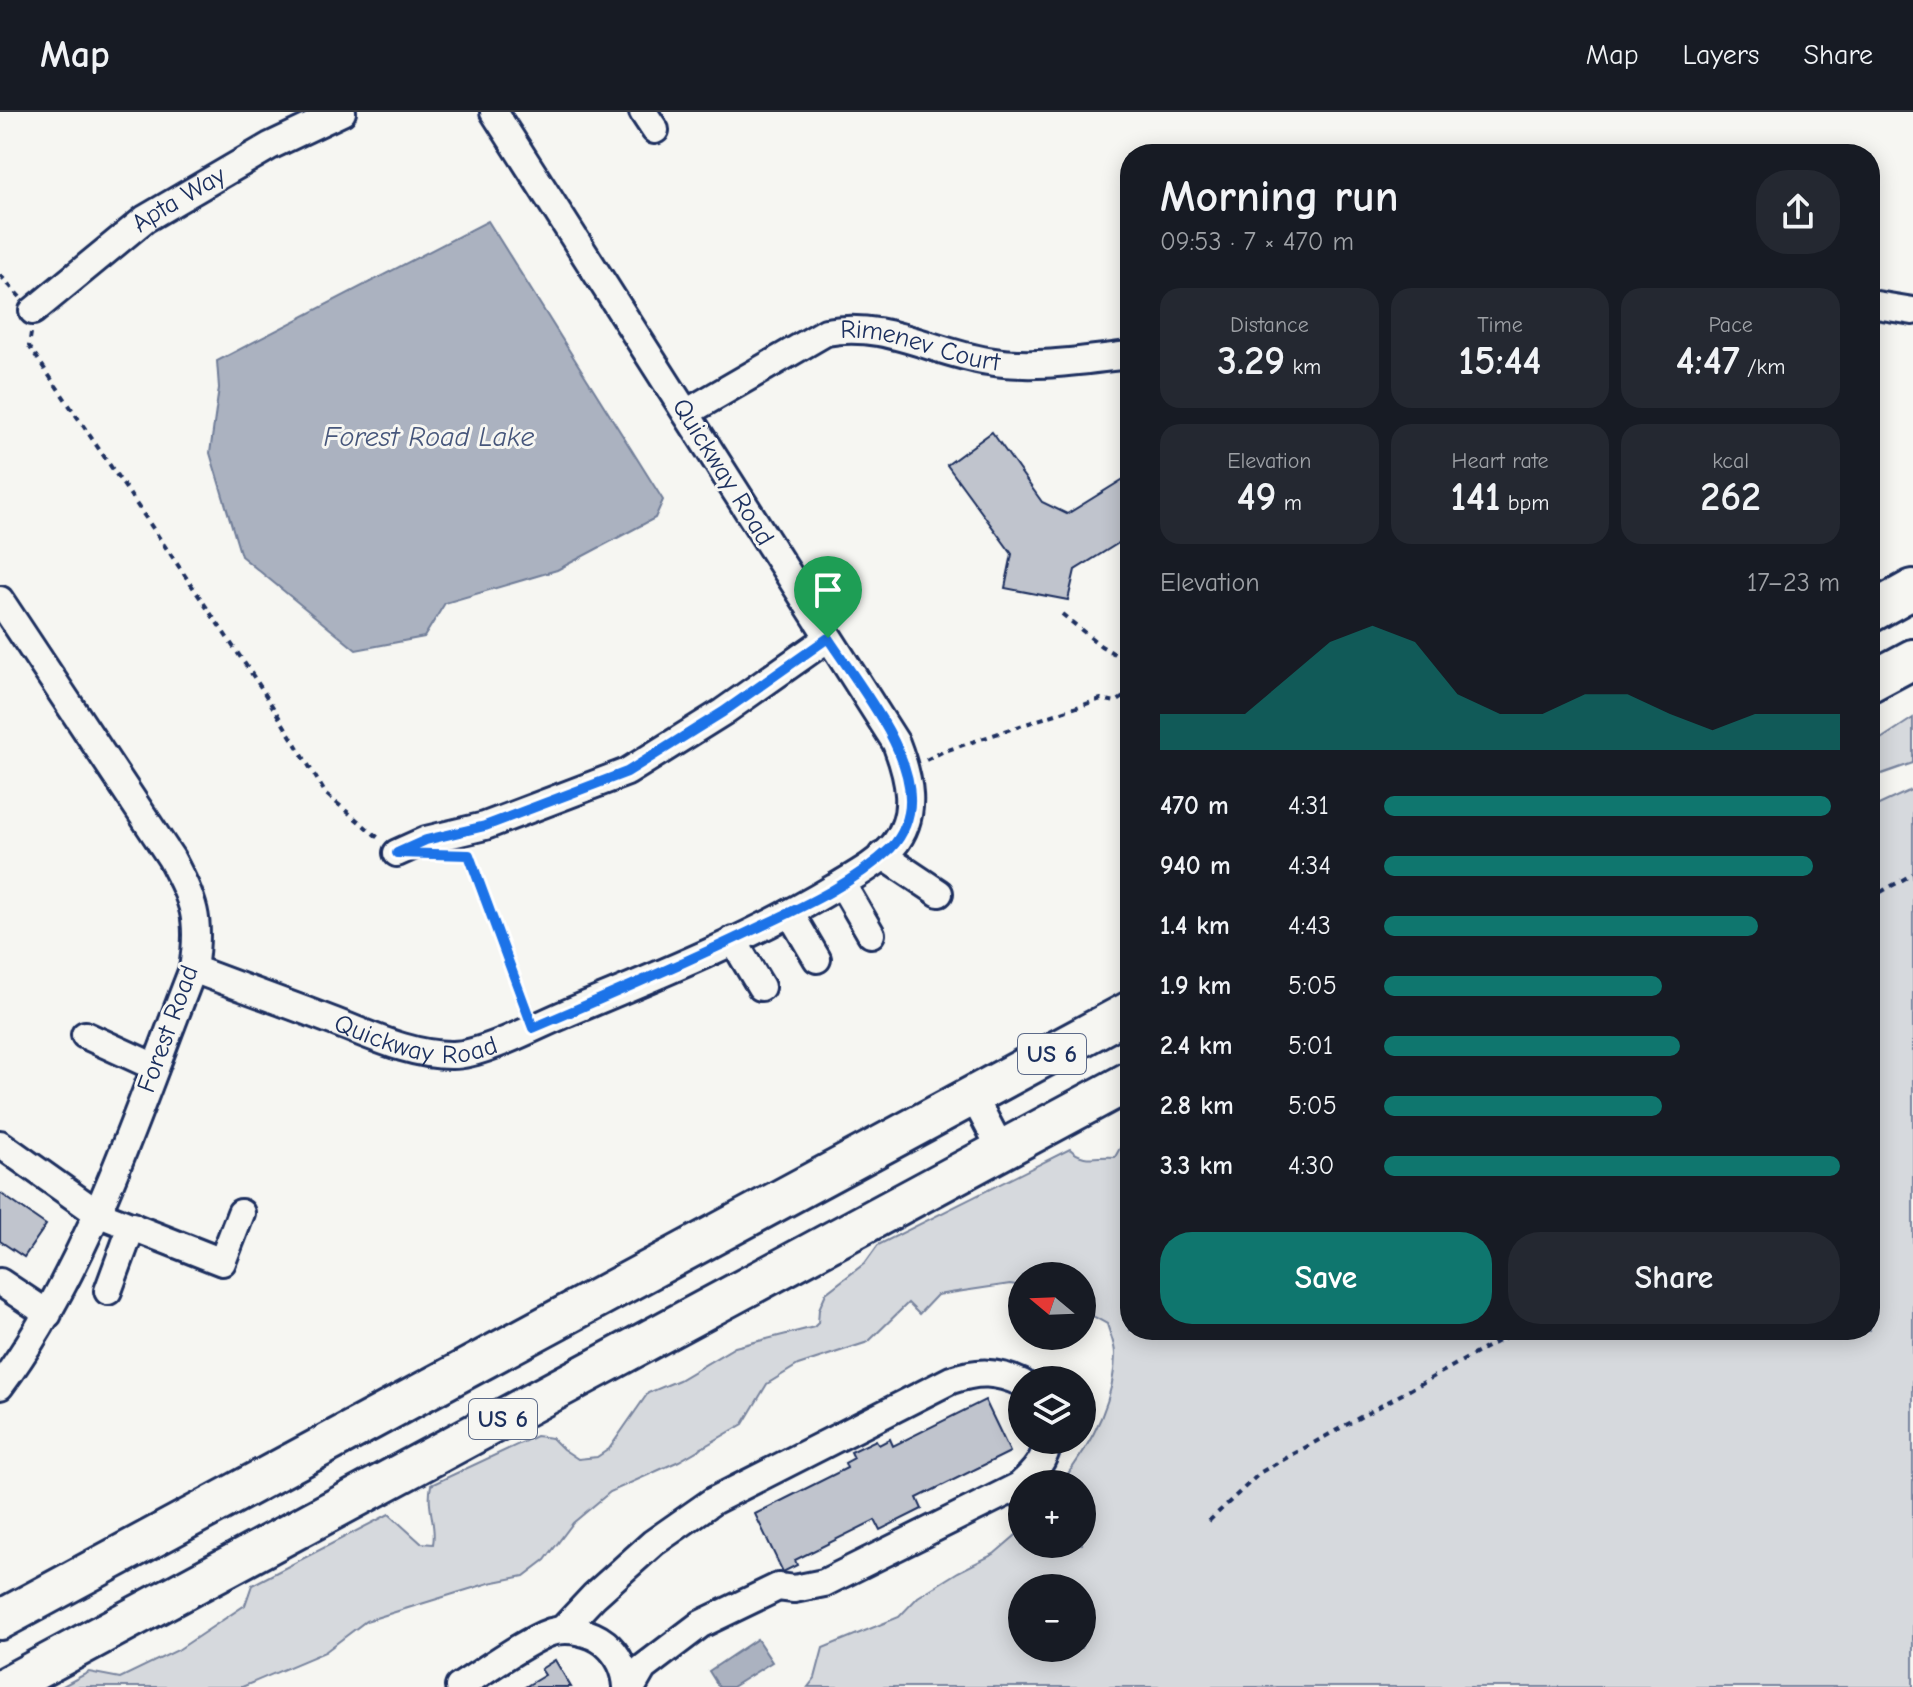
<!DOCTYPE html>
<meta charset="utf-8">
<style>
body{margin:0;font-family:"Comic Neue",sans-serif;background:#242831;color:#f1f3f6;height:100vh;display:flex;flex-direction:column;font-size:30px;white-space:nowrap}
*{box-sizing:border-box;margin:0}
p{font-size:26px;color:#9ea1a6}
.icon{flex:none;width:44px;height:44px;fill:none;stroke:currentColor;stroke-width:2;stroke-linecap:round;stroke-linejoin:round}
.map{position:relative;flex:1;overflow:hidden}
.panel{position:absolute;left:1120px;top:32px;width:760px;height:1196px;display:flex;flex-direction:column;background:#171b24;border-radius:32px;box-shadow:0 4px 20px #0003}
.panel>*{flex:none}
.needle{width:52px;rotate:289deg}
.buttons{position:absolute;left:1008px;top:1150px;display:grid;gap:16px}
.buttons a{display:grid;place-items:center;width:88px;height:88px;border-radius:50%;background:#171b24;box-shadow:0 4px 20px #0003;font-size:40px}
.pin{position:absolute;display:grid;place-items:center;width:68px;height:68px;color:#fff;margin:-82px -34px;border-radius:50% 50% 50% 0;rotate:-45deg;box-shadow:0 0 8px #0007}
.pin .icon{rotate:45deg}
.round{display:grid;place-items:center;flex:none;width:84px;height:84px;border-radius:32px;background:#242831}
.head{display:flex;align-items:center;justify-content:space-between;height:136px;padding:0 40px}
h1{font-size:44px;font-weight:600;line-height:60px}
.stats{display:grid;grid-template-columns:repeat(3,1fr);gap:12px;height:136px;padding:8px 40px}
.stats div{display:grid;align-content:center;border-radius:20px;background:#242831;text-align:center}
.stats b{font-size:40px;font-weight:600}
.stats small{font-size:22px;font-weight:400}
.stats p{font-size:22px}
.chart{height:224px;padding:16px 40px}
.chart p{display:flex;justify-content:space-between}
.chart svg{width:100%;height:144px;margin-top:8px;fill:#0f766e;opacity:.7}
.button{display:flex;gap:16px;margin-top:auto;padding:16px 40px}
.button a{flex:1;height:92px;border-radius:32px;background:#0f766e;color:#fff;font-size:32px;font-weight:600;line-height:92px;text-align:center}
.button a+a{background:#242831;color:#f1f3f6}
ul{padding:0 40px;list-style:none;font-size:26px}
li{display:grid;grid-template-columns:128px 96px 1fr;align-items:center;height:60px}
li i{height:20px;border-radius:10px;background:#0f766e}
header{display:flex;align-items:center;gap:48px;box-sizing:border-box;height:112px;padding:0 40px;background:#171b24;border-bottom:2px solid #363941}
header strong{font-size:38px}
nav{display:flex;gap:44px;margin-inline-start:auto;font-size:28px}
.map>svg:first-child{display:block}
.green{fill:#d6d9dd;stroke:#78849e;stroke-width:2;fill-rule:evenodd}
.water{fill:#abb2c0;stroke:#717e99;stroke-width:2}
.building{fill:#c0c4cd;stroke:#1b2f5e;stroke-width:2}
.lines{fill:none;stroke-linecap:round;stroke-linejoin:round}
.minor-casing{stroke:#1b2f5e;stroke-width:32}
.highway-casing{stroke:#1b2f5e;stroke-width:44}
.path{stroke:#1b2f5e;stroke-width:4;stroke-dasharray:6 6;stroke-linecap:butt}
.minor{stroke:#f6f6f2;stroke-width:26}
.highway{stroke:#f6f6f2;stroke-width:38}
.route-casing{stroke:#fff;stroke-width:16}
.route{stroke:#1a73e8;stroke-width:10}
.labels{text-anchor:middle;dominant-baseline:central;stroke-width:6;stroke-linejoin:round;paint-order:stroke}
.shield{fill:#f6f6f2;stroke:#5d6b8a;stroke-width:2}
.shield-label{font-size:24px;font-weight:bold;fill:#1b2f5e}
.street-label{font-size:26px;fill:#1b2f5e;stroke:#f6f6f2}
.water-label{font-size:28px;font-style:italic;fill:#46567b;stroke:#f6f6f2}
</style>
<header>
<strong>Map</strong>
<nav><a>Map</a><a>Layers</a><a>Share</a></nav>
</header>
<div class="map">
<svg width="1913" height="1575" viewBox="0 0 1913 1575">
<rect width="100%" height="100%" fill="#f6f6f2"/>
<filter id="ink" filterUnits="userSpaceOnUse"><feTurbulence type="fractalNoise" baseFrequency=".0125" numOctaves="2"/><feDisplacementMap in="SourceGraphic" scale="16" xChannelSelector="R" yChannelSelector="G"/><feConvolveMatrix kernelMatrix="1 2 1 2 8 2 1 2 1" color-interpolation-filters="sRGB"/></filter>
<g filter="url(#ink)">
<path class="green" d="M1913,606v45l-43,15v-32z
M1913,677v898h-1105l7,-9 8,-30 76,-31 19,-20 40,-25 36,-18 28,-24v14h60v-60h-22c29,-36 55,-82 55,-130 0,-10 -5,-20 -8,-30l-25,-14v-34h-60v10l-12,-2 -73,11 -18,19 -11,-11 -40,39 -70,23 -31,19 -24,40 -64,37 -69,31 -37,31 -28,37 -21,16 -35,7 -123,38 -41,31 -83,35h-181l28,-15 31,6 58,-28 67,-45 7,-20 137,-71 32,29 12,1c4,-20 -7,-35 -2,-59l105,-49 16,2 11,11 15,10 19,-2 12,-8 39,-56 31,-13 56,-33 79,-20 4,-4 1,-14 7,-16 39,-30 13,-18 192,-96c14,14 27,6 45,8l10,-18 5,-3v194h740v-521zM1022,1476h60v60h-60z"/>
<path class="water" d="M488,109l175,279 -8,18 -98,52 -112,33 -21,34 -68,13 -115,-94 -31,-103 9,-65 -2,-27z
M757,1527l15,23 -40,25h-13l-10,-16z"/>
<path class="building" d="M992,320l50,70 25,12 63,-39v61l-55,34 -7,30 -63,-12 7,-34 -65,-89z
M0,1081l46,32 -22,32 -24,-16z
M985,1288l25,52 -93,46 5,11 -42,21 -5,-10 -80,40 2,5 -14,7 -28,-58 92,-46 -2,-5 9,-5 -3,-6 25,-12 3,5 11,-6 3,7z
M555,1548l16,27h-46l20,-12 -4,-6z"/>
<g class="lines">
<defs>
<g id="minor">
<path d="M643,0l12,18"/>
<path d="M1870,192l43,7"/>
<path id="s1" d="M33,199l112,-92 125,-73 72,-34"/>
<path id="s2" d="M686,301l140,-81c59,-11 105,20 162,29 48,8 95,-1 142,-6"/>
<path d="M0,488l171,258c23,44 30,60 22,111 -55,139 -103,296 -193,417"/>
<path d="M397,741l29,-13 59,-14 142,-54 96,-60 105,-74"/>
<path d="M882,743l57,38"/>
<path d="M842,772l29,50"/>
<path d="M790,801l27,46"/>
<path d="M733,828l28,47"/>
<path id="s3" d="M193,857c48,18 95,35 142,53 37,14 76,33 116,33 30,1 85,-29 114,-41 91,-38 184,-75 269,-126 20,-12 43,-24 59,-42 26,-31 16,-69 3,-103l-402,-631"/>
<path d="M85,923l70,32"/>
<path d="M973,984l29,55"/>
<path d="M0,1032l97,69 125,49 19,-49"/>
<path d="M0,1170l48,32"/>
<path d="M108,1179l24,-65"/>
<path d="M562,1518l32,-34 59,-53 60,-42 238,-121c27,-9 45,-9 71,3"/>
<path d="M459,1575c24,-15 68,-47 92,-55 18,-5 40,0 54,11 13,11 21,27 22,44"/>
<path d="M632,1575l11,-19 58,-44 77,-37 16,2 30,-6 195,-97c16,-14 25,-25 30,-46"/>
</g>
<path id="highway" d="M1870,501l43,-24
M1870,570l43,-23
M0,1508l1130,-609
M4,1575l1126,-606"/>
</defs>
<use href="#minor" class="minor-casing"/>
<use href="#highway" class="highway-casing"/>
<path class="path" d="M0,163l20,22
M31,221l-2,13 231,340 66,108 55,46
M1062,502l39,32 29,17
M926,648l16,-8 159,-53 15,3 14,-9
M465,742l4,1 57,153
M1870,786l43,-24
M1209,1409l52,-49 257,-142"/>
<use href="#minor" class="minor"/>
<use href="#highway" class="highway"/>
</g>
</g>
<g class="lines" filter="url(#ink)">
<defs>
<path id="route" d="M828,526c28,43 82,109 82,160 1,18 -7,38 -19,50 -38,36 -89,59 -136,81 -73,35 -147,67 -222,99l-64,-173 -72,-2 29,-13 59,-14 142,-54 96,-60z"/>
</defs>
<use href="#route" class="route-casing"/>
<use href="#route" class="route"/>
</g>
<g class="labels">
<g class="shield">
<rect x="1018" y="922" width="68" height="40" rx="6"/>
<rect x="469" y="1287" width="68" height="40" rx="6"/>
</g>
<g class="shield-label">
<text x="1052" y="942">US 6</text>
<text x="503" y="1307">US 6</text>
</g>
<g class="street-label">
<text stroke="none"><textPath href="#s1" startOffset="184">Apta Way</textPath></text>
<text stroke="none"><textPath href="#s2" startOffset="258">Rimenev Court</textPath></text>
<text transform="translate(723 360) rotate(58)">Quickway Road</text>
<text stroke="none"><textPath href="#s3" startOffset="236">Quickway Road</textPath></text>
<text transform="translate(168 917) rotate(-70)">Forest Road</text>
</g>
<g class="water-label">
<text x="429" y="325">Forest Road Lake</text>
</g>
</g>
</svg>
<div class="buttons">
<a><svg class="needle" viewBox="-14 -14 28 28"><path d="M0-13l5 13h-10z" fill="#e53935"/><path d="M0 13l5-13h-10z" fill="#9ea1a6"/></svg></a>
<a><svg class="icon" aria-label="layers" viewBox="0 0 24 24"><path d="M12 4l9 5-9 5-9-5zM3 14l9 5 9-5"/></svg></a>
<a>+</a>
<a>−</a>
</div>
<div class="pin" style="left:828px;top:526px;background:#1e9e55"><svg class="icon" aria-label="arrive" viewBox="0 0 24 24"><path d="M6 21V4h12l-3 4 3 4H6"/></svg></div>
<section class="panel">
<div class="head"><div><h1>Morning run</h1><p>09:53 · 7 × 470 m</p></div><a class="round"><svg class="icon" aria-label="share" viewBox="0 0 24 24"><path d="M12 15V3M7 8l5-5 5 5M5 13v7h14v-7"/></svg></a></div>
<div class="stats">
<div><p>Distance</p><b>3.29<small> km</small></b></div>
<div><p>Time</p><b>15:44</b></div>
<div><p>Pace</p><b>4:47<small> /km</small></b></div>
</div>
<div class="stats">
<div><p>Elevation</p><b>49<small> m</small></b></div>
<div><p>Heart rate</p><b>141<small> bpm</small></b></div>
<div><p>kcal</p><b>262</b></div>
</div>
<div class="chart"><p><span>Elevation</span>17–23 m</p>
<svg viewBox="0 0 160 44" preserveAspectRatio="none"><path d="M0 44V33L10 33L20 33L30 22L40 11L50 6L60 11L70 27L80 33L90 33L100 27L110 27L120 33L130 38L140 33L150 33L160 33V44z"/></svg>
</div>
<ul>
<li><b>470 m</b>4:31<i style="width:98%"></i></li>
<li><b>940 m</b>4:34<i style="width:94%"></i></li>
<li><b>1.4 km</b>4:43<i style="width:82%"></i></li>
<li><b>1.9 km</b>5:05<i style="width:61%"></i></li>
<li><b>2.4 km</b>5:01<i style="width:65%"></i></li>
<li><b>2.8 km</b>5:05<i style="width:61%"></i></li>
<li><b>3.3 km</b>4:30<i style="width:100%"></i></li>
</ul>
<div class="button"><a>Save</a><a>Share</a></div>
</section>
</div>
